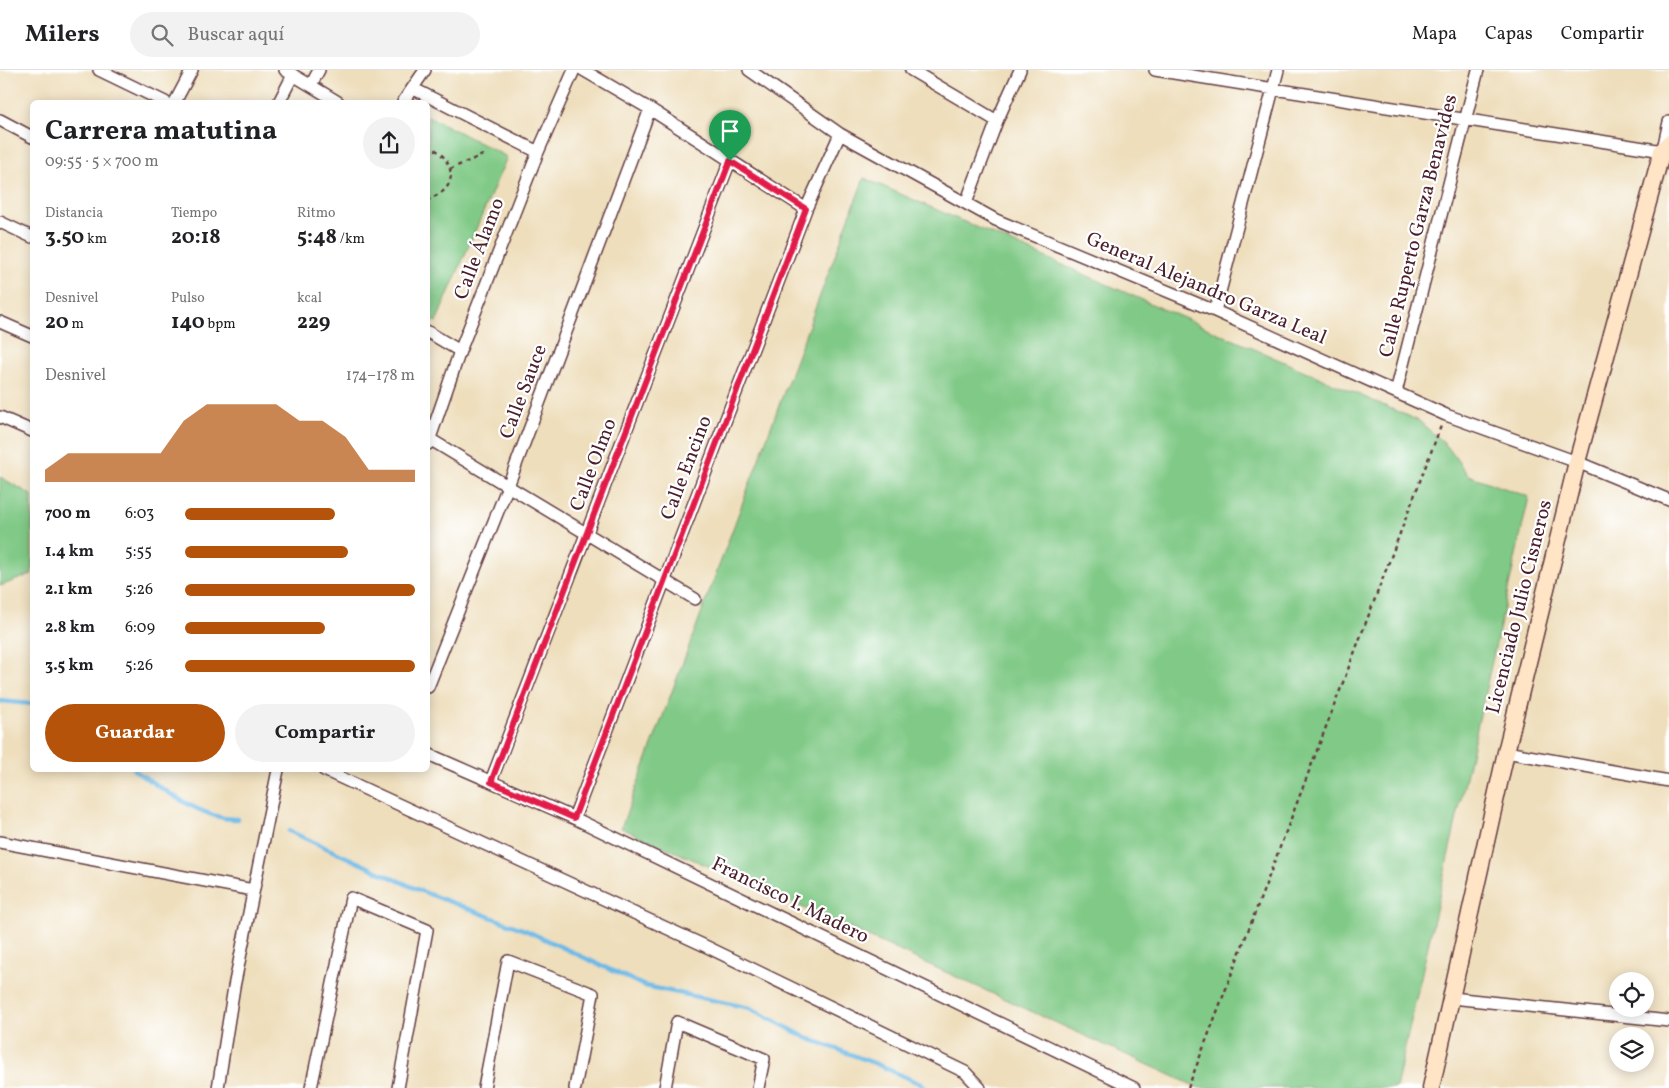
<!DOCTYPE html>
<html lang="es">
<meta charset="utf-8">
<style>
body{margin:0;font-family:Vollkorn,serif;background:#f2f2f2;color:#202124;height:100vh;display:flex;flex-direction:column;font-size:19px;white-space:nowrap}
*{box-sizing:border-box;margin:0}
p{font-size:16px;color:#757577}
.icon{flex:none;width:28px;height:28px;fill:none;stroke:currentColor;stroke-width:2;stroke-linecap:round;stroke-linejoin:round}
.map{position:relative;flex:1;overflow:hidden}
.details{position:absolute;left:30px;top:30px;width:400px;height:672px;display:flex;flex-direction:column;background:#fff;border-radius:8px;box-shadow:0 2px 12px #0003}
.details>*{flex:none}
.controls{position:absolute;left:1609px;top:902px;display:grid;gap:10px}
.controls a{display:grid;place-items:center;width:45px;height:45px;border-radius:50%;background:#fff;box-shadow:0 2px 12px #0003;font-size:25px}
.pin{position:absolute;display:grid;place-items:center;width:42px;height:42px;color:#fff;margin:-51px -21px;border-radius:50% 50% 50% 0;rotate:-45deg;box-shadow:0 0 5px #0007}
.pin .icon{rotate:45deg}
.round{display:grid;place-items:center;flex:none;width:52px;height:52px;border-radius:26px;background:#f2f2f2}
.headline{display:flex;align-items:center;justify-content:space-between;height:85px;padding:0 15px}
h1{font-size:28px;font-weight:700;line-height:38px}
.metrics{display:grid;grid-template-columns:repeat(3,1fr);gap:8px;height:85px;padding:5px 15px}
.metrics div{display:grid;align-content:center}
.metrics b{font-size:21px;font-weight:700}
.metrics small{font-size:14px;font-weight:400}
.metrics p{font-size:14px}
.chart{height:140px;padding:10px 15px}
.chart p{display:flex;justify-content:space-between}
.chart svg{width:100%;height:90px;margin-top:5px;fill:#b45309;opacity:.7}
.cta{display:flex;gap:10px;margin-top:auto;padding:10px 15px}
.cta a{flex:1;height:58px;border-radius:30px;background:#b45309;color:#fff;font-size:20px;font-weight:700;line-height:58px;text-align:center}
.cta a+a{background:#f2f2f2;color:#202124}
ul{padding:0 15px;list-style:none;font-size:16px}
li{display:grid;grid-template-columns:80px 60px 1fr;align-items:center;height:38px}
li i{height:12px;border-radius:6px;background:#b45309}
header{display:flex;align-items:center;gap:30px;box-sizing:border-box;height:70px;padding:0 25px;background:#fff;border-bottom:1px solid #e0e0e0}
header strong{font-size:24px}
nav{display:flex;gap:28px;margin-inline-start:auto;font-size:18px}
.search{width:350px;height:45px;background:#f2f2f2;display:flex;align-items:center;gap:12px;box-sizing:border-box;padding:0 18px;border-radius:28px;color:#757577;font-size:19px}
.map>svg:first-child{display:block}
.green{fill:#80c986;stroke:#657458}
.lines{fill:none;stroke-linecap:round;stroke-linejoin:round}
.stream{stroke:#6cb9e6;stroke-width:4.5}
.street-casing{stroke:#633c41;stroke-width:14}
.secondary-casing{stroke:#633c41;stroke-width:19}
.path{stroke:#633c41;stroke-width:2.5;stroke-dasharray:4 4;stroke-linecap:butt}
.street{stroke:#fff;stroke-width:11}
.secondary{stroke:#ffe4c6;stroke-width:16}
.route-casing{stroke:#fff;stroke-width:10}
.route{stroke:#e11d48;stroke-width:6}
.labels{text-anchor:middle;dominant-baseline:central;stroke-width:4.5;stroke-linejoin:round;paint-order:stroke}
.street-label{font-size:20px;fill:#4a1f2b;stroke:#fff}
</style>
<header>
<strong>Milers</strong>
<div class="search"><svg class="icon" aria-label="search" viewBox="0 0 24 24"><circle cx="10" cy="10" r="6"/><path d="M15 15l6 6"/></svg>Buscar aquí</div>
<nav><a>Mapa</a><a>Capas</a><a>Compartir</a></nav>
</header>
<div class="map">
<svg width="1669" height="1018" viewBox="0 0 1669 1018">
<rect width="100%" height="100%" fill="#fff"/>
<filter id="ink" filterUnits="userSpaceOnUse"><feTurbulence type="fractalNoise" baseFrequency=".02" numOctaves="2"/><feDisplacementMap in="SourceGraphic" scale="10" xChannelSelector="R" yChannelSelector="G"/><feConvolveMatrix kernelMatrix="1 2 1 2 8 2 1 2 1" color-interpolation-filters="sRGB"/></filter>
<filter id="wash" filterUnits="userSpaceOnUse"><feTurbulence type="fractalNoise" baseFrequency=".0096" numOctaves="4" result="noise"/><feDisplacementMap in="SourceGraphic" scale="20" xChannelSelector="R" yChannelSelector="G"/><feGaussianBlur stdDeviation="1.12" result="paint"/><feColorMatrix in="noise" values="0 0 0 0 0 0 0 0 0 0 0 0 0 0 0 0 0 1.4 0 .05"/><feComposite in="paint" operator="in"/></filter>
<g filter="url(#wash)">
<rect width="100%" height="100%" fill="#eedebc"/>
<path class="green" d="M428,46l79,41 -71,165 -8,-4z
M864,108l555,243 28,25 21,29 61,22 -133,591h-197l-363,-166 -215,-94z
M0,407l32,18v79l-32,12z"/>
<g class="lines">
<path class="stream" d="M0,631l32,3
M134,700c27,18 71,51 104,49
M289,761l132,60 104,39 120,56 105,22 57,30 67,25 49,22 2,3"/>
</g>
</g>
<g filter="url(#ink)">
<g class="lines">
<defs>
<path id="street" d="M99,0l66,32
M285,0l53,32
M583,0l67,39 156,100
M749,0l91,64 156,86 219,91 231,104 131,47 92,38
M911,0l86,51
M1155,0l514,82
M311,15l8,-15
M414,19l124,63
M175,32l17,-32
M279,32l14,-27
M403,32l22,-32
M0,50l32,17
M1663,79l6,-27
M966,133l31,-82 23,-51
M0,152l32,15
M1215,241l63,-241
M0,252l32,14
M428,262l32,19
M1396,322l82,-322
M0,347l32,14
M428,368l267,161
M428,374l32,-93 78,-199 36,-82
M428,617l80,-201 142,-377
M1506,682l163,29
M428,684l146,64 560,270
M324,700l377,174 264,128 15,16
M491,711l239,-620
M574,748l232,-609 34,-75
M0,772l253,48
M1452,928l217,23
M218,1018l16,-101 44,-217
M311,1018l40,-190 76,32 -29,158
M484,1018l24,-127 85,33 -18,94
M665,1018l12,-66 87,37 -6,29"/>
<path id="secondary" d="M1431,1018l75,-336 71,-290 85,-311 7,-8"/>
</defs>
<use href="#street" class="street-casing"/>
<use href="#secondary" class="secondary-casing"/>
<path class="path" d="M428,76c13,4 28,22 21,37 -3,9 -14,13 -21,17
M450,99l35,-15
M1188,1018l253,-662"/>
<use href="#street" class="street"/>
<use href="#secondary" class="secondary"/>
</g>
</g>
<g class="lines" filter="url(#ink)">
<defs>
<path id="route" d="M730,91l76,48 -232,609 -83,-36z"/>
</defs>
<use href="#route" class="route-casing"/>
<use href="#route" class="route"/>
</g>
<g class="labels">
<g class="street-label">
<text transform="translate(1419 156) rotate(-76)">Calle Ruperto Garza Benavides</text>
<text transform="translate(480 179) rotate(-69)">Calle Álamo</text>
<text transform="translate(1206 219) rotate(23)">General Alejandro Garza Leal</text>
<text transform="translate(524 322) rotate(-69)">Calle Sauce</text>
<text transform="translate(594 395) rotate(-69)">Calle Olmo</text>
<text transform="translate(687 398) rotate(-69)">Calle Encino</text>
<text transform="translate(1520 537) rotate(-76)">Licenciado Julio Cisneros</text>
<text transform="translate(790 831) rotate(26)">Francisco I. Madero</text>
</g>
</g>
</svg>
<div class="controls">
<a><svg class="icon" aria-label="locate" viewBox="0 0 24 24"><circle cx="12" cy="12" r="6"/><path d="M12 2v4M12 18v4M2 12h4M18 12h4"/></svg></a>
<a><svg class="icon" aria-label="layers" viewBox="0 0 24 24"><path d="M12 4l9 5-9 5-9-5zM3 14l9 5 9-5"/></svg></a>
</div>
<div class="pin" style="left:730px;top:91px;background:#1e9e55"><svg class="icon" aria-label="arrive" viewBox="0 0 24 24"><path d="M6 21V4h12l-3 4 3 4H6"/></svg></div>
<section class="details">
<div class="headline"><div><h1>Carrera matutina</h1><p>09:55 · 5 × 700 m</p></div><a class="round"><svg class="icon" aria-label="share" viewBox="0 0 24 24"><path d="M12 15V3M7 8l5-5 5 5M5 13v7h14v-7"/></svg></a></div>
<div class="metrics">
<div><p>Distancia</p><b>3.50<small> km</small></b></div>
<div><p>Tiempo</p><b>20:18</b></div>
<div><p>Ritmo</p><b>5:48<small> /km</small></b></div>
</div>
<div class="metrics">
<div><p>Desnivel</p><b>20<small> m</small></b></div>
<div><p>Pulso</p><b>140<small> bpm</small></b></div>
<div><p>kcal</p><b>229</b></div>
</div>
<div class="chart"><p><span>Desnivel</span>174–178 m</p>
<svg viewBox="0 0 160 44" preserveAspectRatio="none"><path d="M0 44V38L10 30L20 30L30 30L40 30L50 30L60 14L70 6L80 6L90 6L100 6L110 14L120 14L130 22L140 38L150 38L160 38V44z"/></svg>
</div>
<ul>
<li><b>700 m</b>6:03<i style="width:65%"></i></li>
<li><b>1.4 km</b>5:55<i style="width:71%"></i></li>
<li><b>2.1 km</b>5:26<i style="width:100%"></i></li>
<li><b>2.8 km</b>6:09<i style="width:61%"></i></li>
<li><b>3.5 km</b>5:26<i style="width:100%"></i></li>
</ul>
<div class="cta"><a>Guardar</a><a>Compartir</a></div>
</section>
</div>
